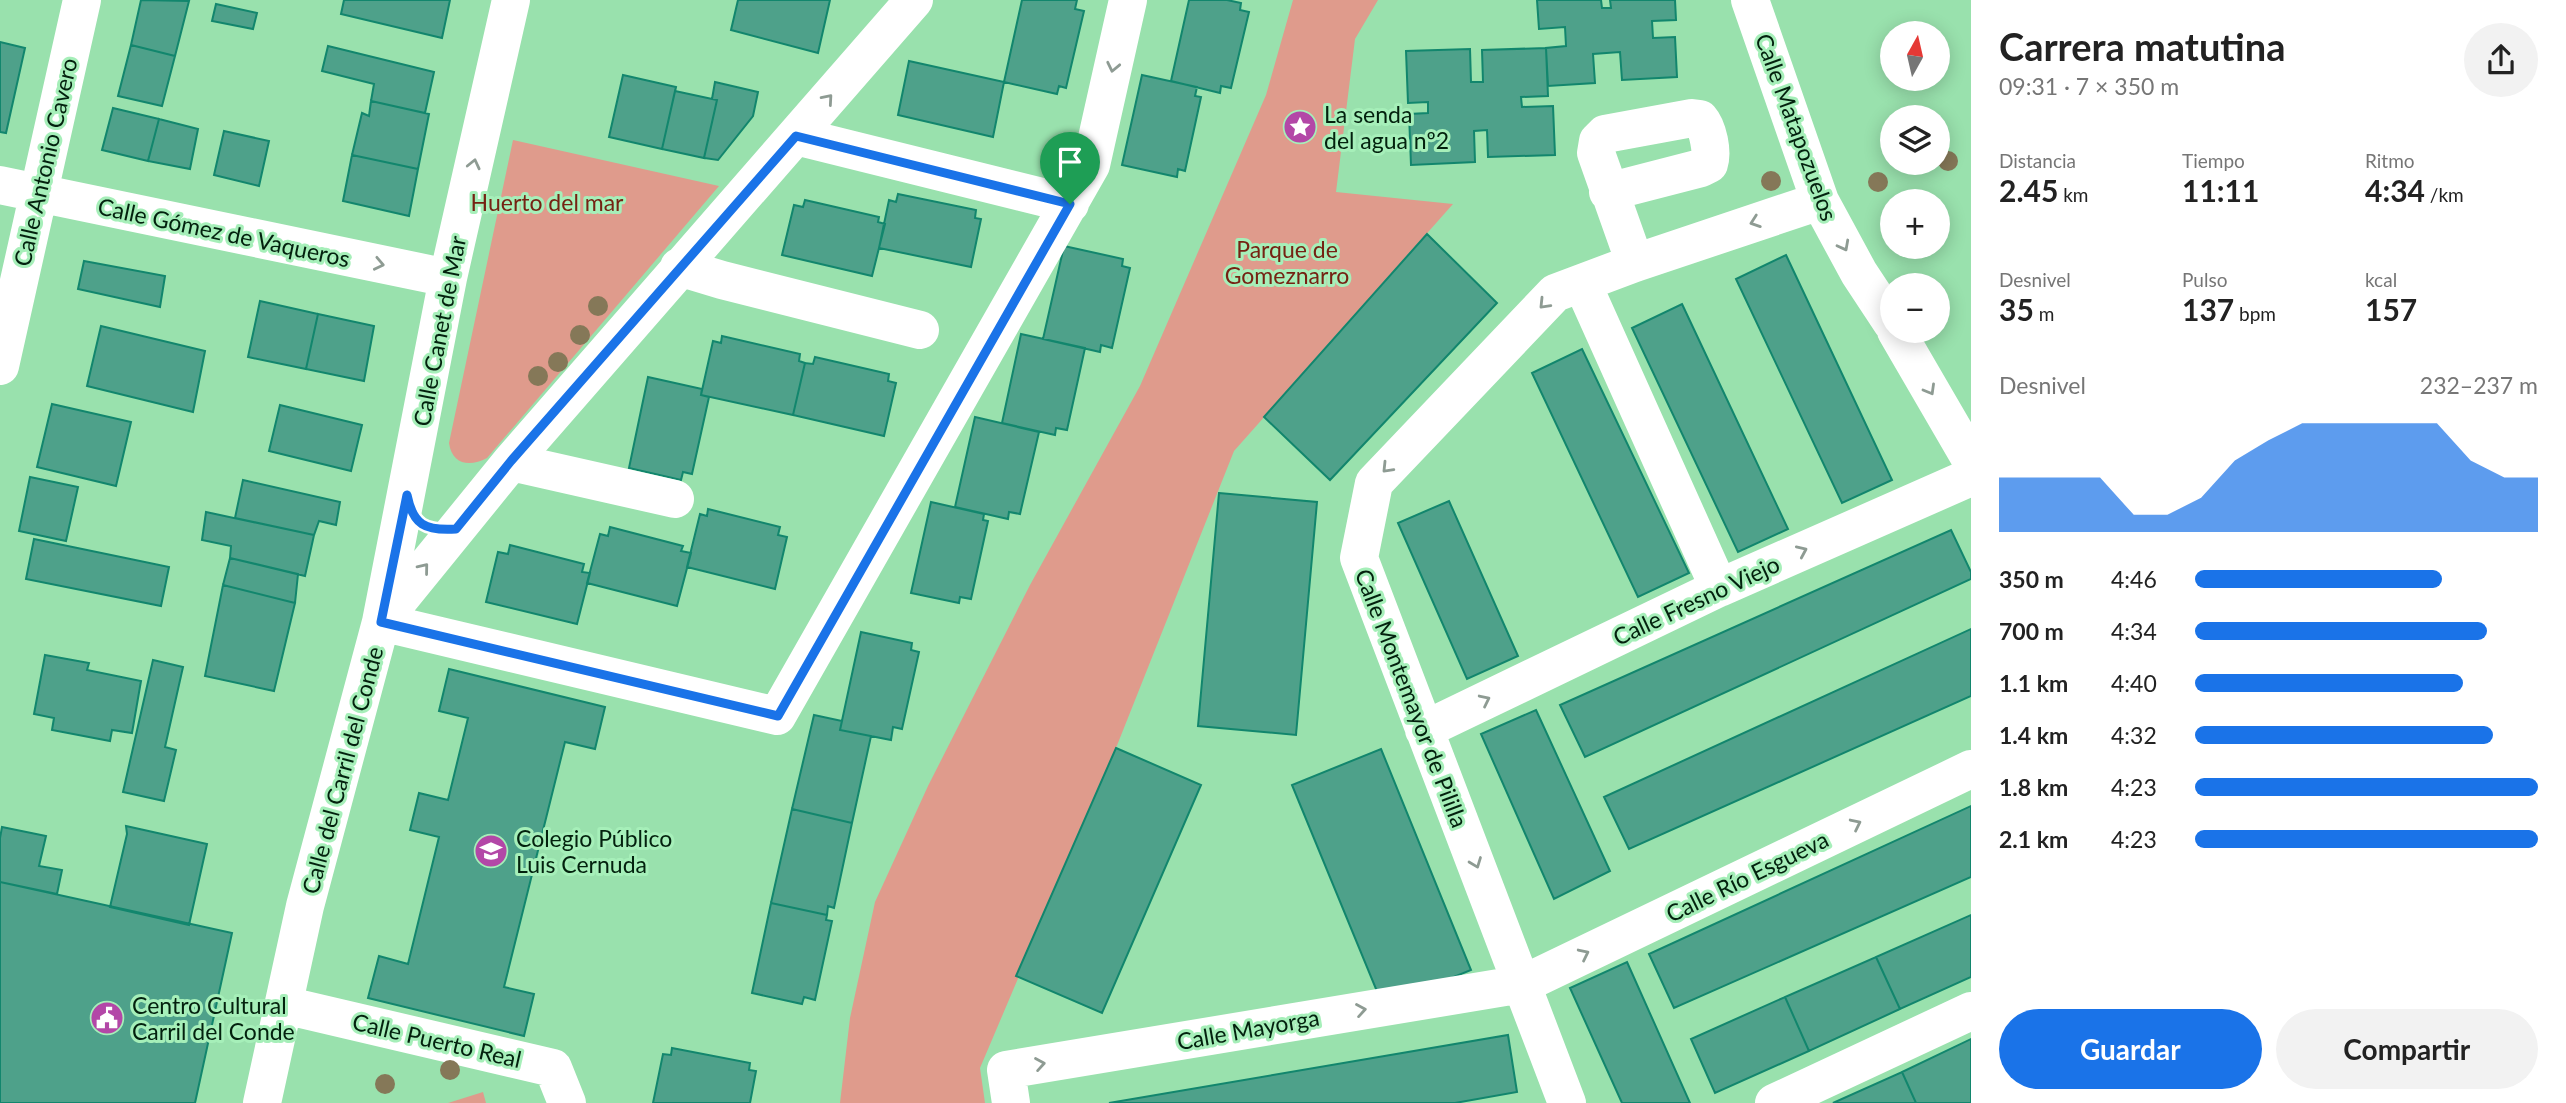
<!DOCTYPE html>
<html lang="es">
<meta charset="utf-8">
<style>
body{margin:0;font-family:Lato,sans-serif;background:#f2f2f2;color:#222;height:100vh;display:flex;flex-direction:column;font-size:26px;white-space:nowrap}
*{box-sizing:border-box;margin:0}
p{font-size:23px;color:#767676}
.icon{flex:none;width:38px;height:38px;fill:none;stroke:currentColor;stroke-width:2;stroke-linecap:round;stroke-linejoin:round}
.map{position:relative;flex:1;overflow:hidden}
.panel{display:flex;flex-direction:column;background:#fff;width:595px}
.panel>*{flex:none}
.needle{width:46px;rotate:8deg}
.buttons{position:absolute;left:1880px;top:21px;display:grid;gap:14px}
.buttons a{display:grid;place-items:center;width:70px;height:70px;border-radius:50%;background:#fff;box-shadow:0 4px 18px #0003;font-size:35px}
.pin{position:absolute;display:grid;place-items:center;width:60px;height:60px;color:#fff;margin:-72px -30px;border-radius:50% 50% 50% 0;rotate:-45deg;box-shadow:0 0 7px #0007}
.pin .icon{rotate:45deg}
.round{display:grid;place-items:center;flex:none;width:74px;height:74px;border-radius:37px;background:#f2f2f2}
.overview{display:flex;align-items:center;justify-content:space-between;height:119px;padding:0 28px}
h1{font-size:38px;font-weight:700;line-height:52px}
.metrics{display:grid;grid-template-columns:repeat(3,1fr);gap:10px;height:119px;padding:7px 28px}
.metrics div{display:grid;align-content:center}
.metrics b{font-size:30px;font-weight:700}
.metrics small{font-size:19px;font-weight:400}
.metrics p{font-size:19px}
.chart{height:196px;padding:14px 28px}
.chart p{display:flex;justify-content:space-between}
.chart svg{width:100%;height:126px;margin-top:7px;fill:#1a73e8;opacity:.7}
.primary-button{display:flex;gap:14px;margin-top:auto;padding:14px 28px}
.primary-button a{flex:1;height:80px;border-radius:42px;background:#1a73e8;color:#fff;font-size:28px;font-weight:700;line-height:80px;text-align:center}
.primary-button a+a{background:#f2f2f2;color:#222}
ul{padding:0 28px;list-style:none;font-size:23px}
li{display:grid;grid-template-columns:112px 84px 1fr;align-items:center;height:52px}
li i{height:18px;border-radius:9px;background:#1a73e8}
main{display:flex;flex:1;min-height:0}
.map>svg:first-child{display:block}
.green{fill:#df9b8c}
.building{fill:#4ea18a;stroke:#12866d;stroke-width:2}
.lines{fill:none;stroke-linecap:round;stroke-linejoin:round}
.minor{stroke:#fff;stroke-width:38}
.tree{fill:#857858}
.oneway{stroke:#8e9b93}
.route-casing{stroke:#fff;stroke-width:14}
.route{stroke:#1a73e8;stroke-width:9}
.labels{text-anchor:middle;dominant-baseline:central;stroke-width:6;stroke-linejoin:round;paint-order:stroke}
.poi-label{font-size:23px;fill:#03210e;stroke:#a6efb9;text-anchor:start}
.street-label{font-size:23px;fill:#03210e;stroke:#a6efb9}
.park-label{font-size:23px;fill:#752213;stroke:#a6efb9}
</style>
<main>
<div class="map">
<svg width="1971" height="1103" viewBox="0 0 1971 1103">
<rect width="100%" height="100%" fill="#99e1ad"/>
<path class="green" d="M1293,0h85l-23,39 -19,153 117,12 -219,247 -118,297 -136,320 5,35h-145l10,-85 25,-116 53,-116 102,-201 110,-199 126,-291z
M513,140l206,46 -232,272c-17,9 -35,7 -38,-15z
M483,1092l3,11h-38z"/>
<path class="building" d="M141,0l48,1 -14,55 -44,-11z
M344,0h106l-8,38 -101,-24z
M738,0h92l-12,53 -87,-23z
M1022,0h55l-2,9 9,2 -18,77 -7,-2 -2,8 -53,-12z
M1189,0h38l14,3 -1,7 9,2 -18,76 -10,-2 -1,7 -49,-12z
M1537,0h64l1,8h9l-1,-8h65l1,20 -24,1 1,17 22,-1 2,40 -55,3 -2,-28 -27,2 2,29 -47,3 -2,-38 20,-2 -1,-19 -26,2z
M216,4l41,9 -4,16 -41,-8z
M0,42l25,6 -19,85 -6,-1z
M131,45l44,11 -13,50 -44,-10z
M328,46l106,26 -9,41 -54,-12 3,-17 -52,-13z
M1546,48l2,48 -27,1 1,10 31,-1 2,49 -67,2 -1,-27 -13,1 1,31 -64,3 -2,-51 19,-1v-11l-20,1 -2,-52 64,-2 1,33h12l-1,-32z
M909,61l95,21 -11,55 -95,-22z
M623,75l53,12 -14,62 -53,-12z
M1142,75l55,12 -2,9 6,1 -16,74 -7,-2 -1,8 -55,-12z
M715,82l43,10 -5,24 -35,44 -14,-2 13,-58 -5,-1z
M675,91l42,9 -13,58 -42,-9z
M371,101l58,13 -11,55 -66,-14 10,-42 7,3z
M113,108l46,11 -11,42 -46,-11z
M159,119l39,10 -8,40 -42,-8z
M224,131l45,10 -10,45 -45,-11z
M352,155l66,14 -9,47 -66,-15z
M898,194l78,16 -1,8 6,1 -10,48 -92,-19 10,-48 7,2z
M805,200l74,17 -1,5 7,2 -13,52 -90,-21 12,-50 9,2z
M1427,234l70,69 -167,177 -66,-63z
M1064,246l59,13 -1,7 8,2 -18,80 -11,-3 -1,7 -57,-13z
M1786,255l106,225 -50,23 -106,-224z
M84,261l81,15 -5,31 -82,-18z
M260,301l58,13 -12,55 -58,-12z
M1682,304l106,225 -50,23 -106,-224z
M318,314l56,12 -10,55 -58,-12z
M101,326l104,25 -12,61 -106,-26z
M1021,334l64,14 -18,82 -11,-2 -1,7 -53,-12z
M722,336l78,18 -1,7 6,2 -12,52 -92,-20 12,-54 8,2z
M1582,349l107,224 -51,24 -106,-224z
M815,357l74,17 -1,7 8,2 -12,53 -91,-21 12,-52 8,1z
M648,377l54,12 -1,6 8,2 -17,77 -9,-2 -2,8 -52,-12z
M52,404l79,18 -15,64 -79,-19z
M280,405l82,20 -11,46 -82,-20z
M975,417l64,15 -19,82 -11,-2 -1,7 -53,-12z
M30,477l48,10 -12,54 -47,-10z
M243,480l97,22 -4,23 -17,-4 -5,14 -79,-17z
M1219,493l98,9 -21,233 -98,-9z
M1449,501l69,155 -51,23 -69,-156z
M931,502l53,12 -1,6 5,1 -17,78 -11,-2 -1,6 -48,-10z
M708,509l72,18 -2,8 9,2 -12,52 -88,-22 13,-53 7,2z
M206,512l108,23 -9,41 -75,-18 1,-12 -29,-6z
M610,527l73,19 -2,5 10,2 -14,53 -90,-23 13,-49 8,2z
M1951,530l20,42v7l-386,178 -25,-52z
M34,539l135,28 -8,39 -135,-27z
M510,545l74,19 -2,8 8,1 -13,51 -91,-22 12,-50 10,2z
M230,558l68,16 -3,29 -72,-18z
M223,585l72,18 -21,88 -69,-15z
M1971,629v67l-342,153 -25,-52z
M861,632l51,11 -1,7 8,2 -17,77 -9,-2 -2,13 -51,-10z
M45,655l44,8 -2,7 54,11 -9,52 -20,-3 -2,11 -58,-11 2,-12 -20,-4z
M153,660l30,7 -18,80 11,3 -12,51 -41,-9z
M449,669l156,38 -10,42 -30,-7 -61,245 30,7 -10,42 -156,-38 11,-42 29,8 31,-127 -29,-7 9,-37 29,7 20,-82 -29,-7z
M1536,710l74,161 -56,28 -73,-165z
M814,715l28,6 -2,9 31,6 -19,87 -60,-14z
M1116,748l85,37 -99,228 -86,-37z
M1381,749l90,221 -88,36 -91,-221z
M1971,806v71l-297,131 -25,-54z
M792,809l60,14 -18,85 -6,-2 -1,9 -56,-12z
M126,826l81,18 -18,81 -79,-18 17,-73z
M2,827l44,9 -7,30 23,4 -5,24 -57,-12v-44z
M0,882l232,51 -37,170h-195z
M771,903l56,12 -1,5 6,1 -17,79 -11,-3 -2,7 -50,-11z
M1971,915v62l-71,32 -24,-52z
M1876,957l24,52 -91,42 -24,-54z
M1627,962l63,141h-68l-52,-115z
M1785,997l24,54 -94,42 -24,-54z
M1508,1035l9,57 -62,11h-346z
M1971,1039v64h-55l-14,-31z
M672,1048l78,15 -1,7 7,1 -6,32h-97l10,-49 8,1z
M1902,1072l14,31h-83z"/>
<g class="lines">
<path class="minor" d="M1750,0l70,201 39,72 33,50
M796,136l274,68
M0,185l448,93
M1608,192l93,-24 8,-4c4,-12 -1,-36 -9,-45l-8,-1 -87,16 -7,7 -2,12 39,110
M679,267l43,13 198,50
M1582,283l137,305
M1896,331l75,129
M0,366l82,-366
M511,462l164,37
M385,617l126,-155 403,-462
M381,622l396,94 314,-551 37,-165
M1424,730l295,-142 252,-111
M284,1005l269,63 14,35
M262,1103l43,-197 76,-284 67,-344 63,-278
M1011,1103l-5,-33 517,-86 448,-215
M1567,1103l-208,-545 15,-75 181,-190 80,-30 185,-62
M1774,1103l197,-92"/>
</g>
<g class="tree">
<circle cx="1948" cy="161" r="10"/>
<circle cx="1771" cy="181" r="10"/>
<circle cx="1878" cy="182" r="10"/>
<circle cx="598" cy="306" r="10"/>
<circle cx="580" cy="335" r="10"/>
<circle cx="558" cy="362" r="10"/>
<circle cx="538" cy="376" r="10"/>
<circle cx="450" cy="1070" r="10"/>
<circle cx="385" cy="1084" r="10"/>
</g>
<defs><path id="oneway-chevron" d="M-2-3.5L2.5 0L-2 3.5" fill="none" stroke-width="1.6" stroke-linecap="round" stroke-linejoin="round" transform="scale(1.75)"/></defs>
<g class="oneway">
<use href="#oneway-chevron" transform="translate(1113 67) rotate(102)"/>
<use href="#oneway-chevron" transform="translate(828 99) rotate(-49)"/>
<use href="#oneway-chevron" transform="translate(474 164) rotate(-77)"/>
<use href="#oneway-chevron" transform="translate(1755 222) rotate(161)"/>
<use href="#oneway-chevron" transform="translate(1844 246) rotate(62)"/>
<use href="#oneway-chevron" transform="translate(379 264) rotate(12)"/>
<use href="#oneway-chevron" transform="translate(1544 304) rotate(134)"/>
<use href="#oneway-chevron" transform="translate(1930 390) rotate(60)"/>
<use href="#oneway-chevron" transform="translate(1387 468) rotate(134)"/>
<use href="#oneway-chevron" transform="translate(1802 551) rotate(-24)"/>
<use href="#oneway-chevron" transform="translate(424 568) rotate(-51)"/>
<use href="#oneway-chevron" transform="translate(1485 700) rotate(-26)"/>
<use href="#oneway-chevron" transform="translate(1856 824) rotate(-26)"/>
<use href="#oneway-chevron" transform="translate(1476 863) rotate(69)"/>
<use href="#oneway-chevron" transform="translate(1584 954) rotate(-26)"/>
<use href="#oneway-chevron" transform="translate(1361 1010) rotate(-10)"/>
<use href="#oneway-chevron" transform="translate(1040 1064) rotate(-10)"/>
</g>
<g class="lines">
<defs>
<path id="route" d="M796,136l274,68 -292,512 -397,-94 26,-127c6,30 18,36 49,34l55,-68z"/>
</defs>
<use href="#route" class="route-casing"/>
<use href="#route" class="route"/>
</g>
<defs>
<symbol id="sight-disc" viewBox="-11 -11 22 22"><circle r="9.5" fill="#b347a7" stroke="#a6efb9"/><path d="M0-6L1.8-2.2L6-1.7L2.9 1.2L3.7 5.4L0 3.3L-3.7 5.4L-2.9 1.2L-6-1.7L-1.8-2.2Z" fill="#fff"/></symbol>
<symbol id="school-disc" viewBox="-11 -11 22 22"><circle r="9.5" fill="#b347a7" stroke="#a6efb9"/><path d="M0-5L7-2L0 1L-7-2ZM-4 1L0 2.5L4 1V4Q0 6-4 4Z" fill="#fff"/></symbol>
<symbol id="civic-disc" viewBox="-11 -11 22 22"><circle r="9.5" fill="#b347a7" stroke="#a6efb9"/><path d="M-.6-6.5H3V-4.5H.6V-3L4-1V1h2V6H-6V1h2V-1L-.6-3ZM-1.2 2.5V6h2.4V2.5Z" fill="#fff"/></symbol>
</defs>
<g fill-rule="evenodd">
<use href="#sight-disc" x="1281" y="108" width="38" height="38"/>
<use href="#school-disc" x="472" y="832" width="38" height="38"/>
<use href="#civic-disc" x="88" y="999" width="38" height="38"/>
</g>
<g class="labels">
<g class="poi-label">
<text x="1324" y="114">La senda<tspan x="1324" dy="26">del agua nº2</tspan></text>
<text x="516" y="838">Colegio Público<tspan x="516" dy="26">Luis Cernuda</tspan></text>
<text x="132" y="1005">Centro Cultural<tspan x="132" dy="26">Carril del Conde</tspan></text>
</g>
<g class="street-label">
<text transform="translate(1797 127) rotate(70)">Calle Matapozuelos</text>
<text transform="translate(45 162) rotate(-77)">Calle Antonio Cavero</text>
<text transform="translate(224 232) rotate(12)">Calle Gómez de Vaqueros</text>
<text transform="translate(439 331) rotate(-79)">Calle Canet de Mar</text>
<text transform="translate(1696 600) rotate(-25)">Calle Fresno Viejo</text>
<text transform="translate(1412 698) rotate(69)">Calle Montemayor de Pililla</text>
<text transform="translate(342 770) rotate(-75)">Calle del Carril del Conde</text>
<text transform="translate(1747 876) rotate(-26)">Calle Río Esgueva</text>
<text transform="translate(1248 1029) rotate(-10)">Calle Mayorga</text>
<text transform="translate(437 1040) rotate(13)">Calle Puerto Real</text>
</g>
<g class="park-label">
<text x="547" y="202">Huerto del mar</text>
<text x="1287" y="249">Parque de<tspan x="1287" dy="26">Gomeznarro</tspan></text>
</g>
</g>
</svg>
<div class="buttons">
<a><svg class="needle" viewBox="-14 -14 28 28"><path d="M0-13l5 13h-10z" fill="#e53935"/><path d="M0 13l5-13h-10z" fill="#767676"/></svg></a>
<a><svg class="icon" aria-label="layers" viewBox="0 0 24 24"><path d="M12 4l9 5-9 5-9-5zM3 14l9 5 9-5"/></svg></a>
<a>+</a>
<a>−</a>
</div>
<div class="pin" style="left:1070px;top:204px;background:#1e9e55"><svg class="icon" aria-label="arrive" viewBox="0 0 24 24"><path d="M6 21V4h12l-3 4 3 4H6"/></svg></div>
</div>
<section class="panel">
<div class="overview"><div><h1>Carrera matutina</h1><p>09:31 · 7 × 350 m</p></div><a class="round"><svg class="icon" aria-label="share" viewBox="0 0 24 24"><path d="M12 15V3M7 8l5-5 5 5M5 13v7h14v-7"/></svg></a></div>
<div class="metrics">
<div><p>Distancia</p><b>2.45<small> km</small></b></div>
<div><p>Tiempo</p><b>11:11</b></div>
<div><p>Ritmo</p><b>4:34<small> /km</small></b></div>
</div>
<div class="metrics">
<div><p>Desnivel</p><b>35<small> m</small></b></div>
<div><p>Pulso</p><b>137<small> bpm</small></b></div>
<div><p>kcal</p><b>157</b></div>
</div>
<div class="chart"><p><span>Desnivel</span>232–237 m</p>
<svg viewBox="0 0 160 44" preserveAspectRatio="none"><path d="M0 44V25L10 25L20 25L30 25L40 38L50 38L60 32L70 19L80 12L90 6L100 6L110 6L120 6L130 6L140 19L150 25L160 25V44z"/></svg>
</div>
<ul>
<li><b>350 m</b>4:46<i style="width:72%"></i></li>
<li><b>700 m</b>4:34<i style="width:85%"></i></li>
<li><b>1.1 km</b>4:40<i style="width:78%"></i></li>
<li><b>1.4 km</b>4:32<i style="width:87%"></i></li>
<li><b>1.8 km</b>4:23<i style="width:100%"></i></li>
<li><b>2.1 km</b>4:23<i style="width:100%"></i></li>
</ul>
<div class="primary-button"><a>Guardar</a><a>Compartir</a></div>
</section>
</main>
